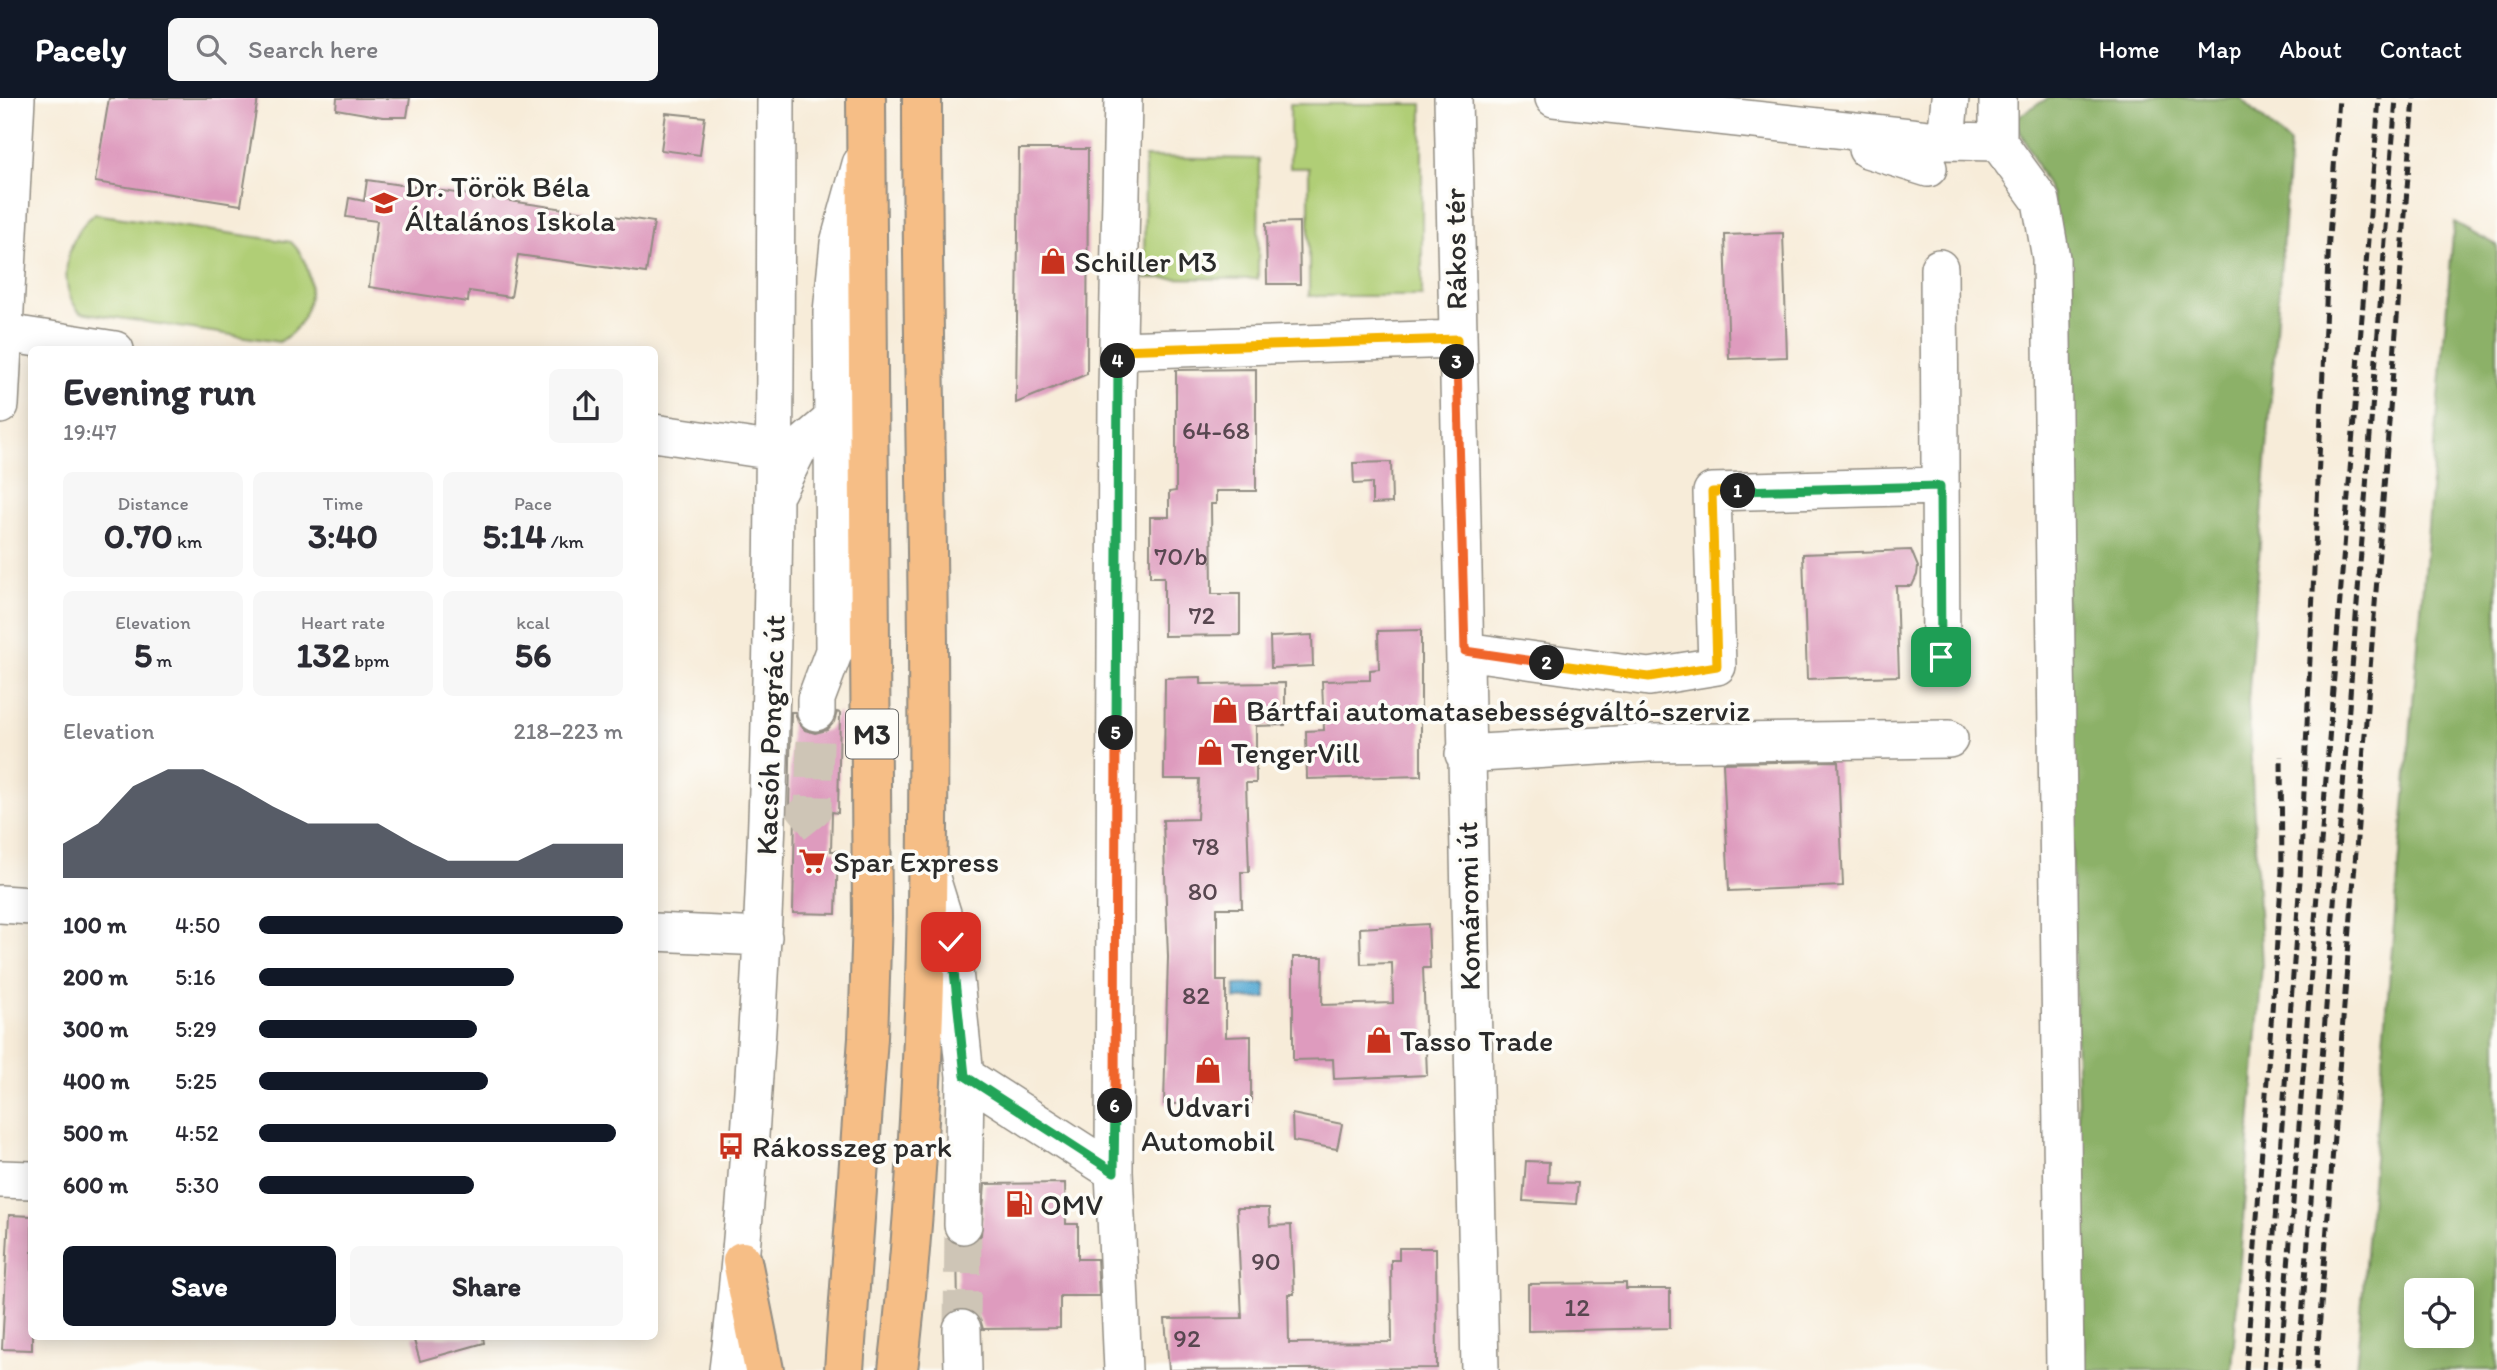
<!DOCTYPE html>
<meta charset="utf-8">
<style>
body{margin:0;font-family:Itim,sans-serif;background:#f7f7f7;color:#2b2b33;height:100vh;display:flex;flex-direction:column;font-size:26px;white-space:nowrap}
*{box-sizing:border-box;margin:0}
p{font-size:23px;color:#7c7c81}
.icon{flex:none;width:38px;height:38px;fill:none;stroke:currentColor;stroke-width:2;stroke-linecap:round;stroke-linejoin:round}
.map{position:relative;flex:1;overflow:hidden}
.panel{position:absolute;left:28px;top:248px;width:630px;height:994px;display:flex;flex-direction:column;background:#fff;border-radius:10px;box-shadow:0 4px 18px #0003}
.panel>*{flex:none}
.tools{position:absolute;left:2404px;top:1180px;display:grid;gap:14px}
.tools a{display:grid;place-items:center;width:70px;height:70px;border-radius:10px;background:#fff;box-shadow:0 4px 18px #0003;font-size:35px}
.pin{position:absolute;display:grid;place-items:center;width:60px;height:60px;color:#fff;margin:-30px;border-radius:14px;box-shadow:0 4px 10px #0006}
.km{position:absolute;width:35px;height:35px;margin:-18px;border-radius:50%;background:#222;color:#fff;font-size:19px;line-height:35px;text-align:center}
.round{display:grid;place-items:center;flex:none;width:74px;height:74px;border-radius:10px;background:#f7f7f7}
.overview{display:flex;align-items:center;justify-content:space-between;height:119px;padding:0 35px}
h1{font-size:38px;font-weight:800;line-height:52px}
.metrics{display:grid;grid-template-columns:repeat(3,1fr);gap:10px;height:119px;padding:7px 35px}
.metrics div{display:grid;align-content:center;border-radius:10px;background:#f7f7f7;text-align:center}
.metrics b{font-size:35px;font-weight:800}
.metrics small{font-size:19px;font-weight:400}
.metrics p{font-size:19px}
.chart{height:196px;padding:14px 35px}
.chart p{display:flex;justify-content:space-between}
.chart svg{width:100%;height:126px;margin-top:7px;fill:#111827;opacity:.7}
.primary-button{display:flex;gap:14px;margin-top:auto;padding:14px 35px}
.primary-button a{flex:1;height:80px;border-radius:10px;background:#111827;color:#fff;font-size:28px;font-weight:800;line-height:80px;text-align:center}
.primary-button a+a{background:#f7f7f7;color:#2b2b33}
ul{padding:0 35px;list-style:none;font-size:23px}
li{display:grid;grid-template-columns:112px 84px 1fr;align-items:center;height:52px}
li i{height:18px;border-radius:9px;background:#111827}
header{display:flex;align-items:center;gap:42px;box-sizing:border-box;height:98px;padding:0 35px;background:#111827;color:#fff}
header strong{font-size:33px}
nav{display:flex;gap:38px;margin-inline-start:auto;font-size:24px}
.search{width:490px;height:63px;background:#f7f7f7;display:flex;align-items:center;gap:18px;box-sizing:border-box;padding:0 24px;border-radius:10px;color:#7c7c81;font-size:26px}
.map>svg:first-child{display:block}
.green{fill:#b0ce76;stroke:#6e7c50;stroke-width:2}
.forest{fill:#8cb167;stroke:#5c6e49;stroke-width:2;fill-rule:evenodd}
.water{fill:#59abd4;stroke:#426b80;stroke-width:2}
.building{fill:#de9bbe}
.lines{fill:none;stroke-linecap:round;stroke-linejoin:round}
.minor-tunnel{stroke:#cec5b6;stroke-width:37;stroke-dasharray:37 18;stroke-linecap:butt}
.minor-casing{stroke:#918c82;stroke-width:40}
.major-casing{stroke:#918c82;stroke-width:42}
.minor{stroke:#fff;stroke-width:37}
.major{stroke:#f6be86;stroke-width:38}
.rail{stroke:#2b2b2b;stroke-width:5;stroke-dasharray:10 5;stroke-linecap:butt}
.split-1-casing{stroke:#fff;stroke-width:14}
.split-2-casing{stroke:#fff;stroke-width:14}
.split-3-casing{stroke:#fff;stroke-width:14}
.split-4-casing{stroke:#fff;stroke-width:14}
.split-5-casing{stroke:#fff;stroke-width:14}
.split-6-casing{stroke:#fff;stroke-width:14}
.split-7-casing{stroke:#fff;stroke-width:14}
.split-1{stroke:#22a559;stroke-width:9}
.split-2{stroke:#f5b400;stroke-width:9}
.split-3{stroke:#f0652b;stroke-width:9}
.split-4{stroke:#f5b400;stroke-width:9}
.split-5{stroke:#22a559;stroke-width:9}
.split-6{stroke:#f0652b;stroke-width:9}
.split-7{stroke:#22a559;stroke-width:9}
.labels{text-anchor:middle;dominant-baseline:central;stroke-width:7;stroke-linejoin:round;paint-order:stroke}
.number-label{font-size:26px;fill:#584750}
.shield{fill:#fdfcf7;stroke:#6a6a68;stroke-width:2}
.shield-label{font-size:28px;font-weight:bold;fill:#2b2b2b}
.poi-label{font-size:30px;fill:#2b2b2b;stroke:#fdfcf7;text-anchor:start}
.street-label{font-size:30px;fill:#2b2b2b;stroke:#fdfcf7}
</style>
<header>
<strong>Pacely</strong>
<div class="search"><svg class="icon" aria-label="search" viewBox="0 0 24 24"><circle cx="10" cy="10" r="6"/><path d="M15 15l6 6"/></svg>Search here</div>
<nav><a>Home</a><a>Map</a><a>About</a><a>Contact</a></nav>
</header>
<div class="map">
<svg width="2497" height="1272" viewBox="0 0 2497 1272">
<rect width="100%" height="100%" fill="#fdfcf7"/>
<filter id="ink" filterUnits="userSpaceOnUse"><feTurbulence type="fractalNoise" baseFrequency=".0143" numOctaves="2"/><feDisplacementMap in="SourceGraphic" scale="14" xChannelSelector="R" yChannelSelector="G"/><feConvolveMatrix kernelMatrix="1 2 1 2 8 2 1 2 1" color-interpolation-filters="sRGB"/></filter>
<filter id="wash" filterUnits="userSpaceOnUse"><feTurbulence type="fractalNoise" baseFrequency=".00686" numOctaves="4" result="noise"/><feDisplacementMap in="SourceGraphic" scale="28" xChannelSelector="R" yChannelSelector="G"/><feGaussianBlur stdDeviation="1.57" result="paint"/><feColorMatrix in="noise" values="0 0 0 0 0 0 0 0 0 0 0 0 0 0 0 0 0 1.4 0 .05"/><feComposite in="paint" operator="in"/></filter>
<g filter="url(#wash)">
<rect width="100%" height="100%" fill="#f7ecd9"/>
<path class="green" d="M1290,6h132v192h-113v-128h-19z
M1145,59l114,2 -1,120 -114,-1z
M95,116l196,28c29,28 25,80 -12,100l-199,-30c-25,-25 -13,-80 15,-98z"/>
<path class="forest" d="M2048,0h193l49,46 -42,559 14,263 -30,404h-148l-27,-1137 -5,-38 -38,-76z
M2454,124l43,23v1125h-141zM2417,1192h45v45h-45z"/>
<path class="water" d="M1266,886v14l-31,1v-14z"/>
<g id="blocks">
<path class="building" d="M109,0h149l-17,107 -146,-23z
M337,0h73l-3,19h-24l-47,-8z
M666,15l39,4 -5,38 -39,-5z
M1019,51h69l-1,225 -71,29z
M367,82l287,42 -8,51 -128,-18 -7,42 -42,-6 -1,11 -99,-15 8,-66 -31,-4 3,-19 15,3z
M1299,124l1,62h-33l-1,-61z
M1783,135l4,124 -58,2 -4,-124z
M1256,271v122h-40v13h-5l1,90h28v41l-76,1v-59h-14v-60h19v-25l7,-1v-121z
M1391,364l1,41 -20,1v-21l-18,1 -1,-21z
M1911,452l7,17 -1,8 -5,11h-16l3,90 -92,3 -4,-125z
M1421,532v146l-114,3 -1,-48 18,-1 -2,-49 48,-1v-10l9,-1 -1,-38z
M1312,537l1,31 -42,2 -1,-31z
M1201,579v7l84,-1v42l-29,1v57h-10l3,89h-8l1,36h-25v73h9v56l25,-1v67l-87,1 4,-147 -5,-137 34,-1 2,-40h-35l1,-101z
M791,614h4l3,10 7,8 10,3 12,-3 7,-8 3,-10 3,1 -2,100 -6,-1 -1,39h7l-2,63 -43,-1 2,-101h-6z
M1838,663l5,125 -114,5 -6,-128z
M1428,826l2,44h-7l4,107 -93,4 -1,-20 -40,1v-103h30l-1,48 71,-2 -1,-40 -31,1 -1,-36z
M1292,1016l50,10 -5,25 -44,-8z
M1526,1063l23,1 -1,20 30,1 -2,21 -53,-3z
M1065,1085l1,41h12v35h19l2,37h-39v32l-77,1 -3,-10 -7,-8 -15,-2 -1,-64 16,-1 8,-9 4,-51z
M1237,1110h32l1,18 21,-1 3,69h-6l1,49 103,-1 -1,-82h8v-12h37l1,120 -268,2 -4,-51 77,-1z
M9,1117l23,1v134l-30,-1z
M1626,1185v6h44v39l-142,3v-47z
M413,1239h70l1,6 -64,18z"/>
</g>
</g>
<g filter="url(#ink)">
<use href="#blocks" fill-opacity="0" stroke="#918c82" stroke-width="2"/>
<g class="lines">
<path class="minor-tunnel" d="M794,726l19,-15 3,-97
M962,1231l1,-104"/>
<defs>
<path id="minor" d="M1453,0c7,424 16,848 27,1272
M1554,0l392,43 52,1
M1998,0v44l43,59 10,57 14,1112
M1946,43l4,-43
M1867,51l61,19
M1939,170l2,389
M5,235l110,17
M1118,252l339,-11
M0,307l16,-307
M654,335l121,18
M777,393l21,-42 35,-30 -1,-107 7,-69 22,-79
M1465,553l184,26 68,-11 -5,-174 228,-6
M816,614v-13l18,-48 -1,-232
M1464,656l185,-11 300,-4
M931,780l20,64 14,134 -2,149
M0,806l32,2
M654,834l109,5
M965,978l149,96
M0,1081l32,1
M962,1231l1,41
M728,1272c14,-108 21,-216 28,-325 20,-316 19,-631 20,-947
M1123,1272l-9,-198 3,-782 6,-292"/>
<path id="major" d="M742,1163l22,109
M844,1272l24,-332 4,-120 -6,-820
M898,1272c49,-422 24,-848 24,-1272"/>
</defs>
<use href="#minor" class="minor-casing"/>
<use href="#major" class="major-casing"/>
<use href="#minor" class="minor"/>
<use href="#major" class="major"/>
<path class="rail" d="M2246,1272l36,-498 -1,-116
M2264,1272l36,-490 29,-642 10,-140
M2280,1272l99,-1272
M2298,1272l98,-1272
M2316,1272l98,-1272"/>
</g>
</g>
<g class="lines" filter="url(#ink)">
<defs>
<path id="split-1" d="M1738,393l202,-5 1,171"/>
<path id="split-2" d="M1547,565l102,14 68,-11 -5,-174 26,-1"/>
<path id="split-3" d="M1457,264l8,289 82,12"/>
<path id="split-4" d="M1118,263v-11l339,-11v23"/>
<path id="split-5" d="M1116,635l2,-372"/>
<path id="split-6" d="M1115,1008l1,-373"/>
<path id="split-7" d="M951,844l14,134 149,96 1,-66"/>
</defs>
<use href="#split-1" class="split-1-casing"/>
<use href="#split-2" class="split-2-casing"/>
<use href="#split-3" class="split-3-casing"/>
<use href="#split-4" class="split-4-casing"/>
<use href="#split-5" class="split-5-casing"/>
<use href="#split-6" class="split-6-casing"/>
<use href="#split-7" class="split-7-casing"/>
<use href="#split-1" class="split-1"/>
<use href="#split-2" class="split-2"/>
<use href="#split-3" class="split-3"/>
<use href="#split-4" class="split-4"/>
<use href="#split-5" class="split-5"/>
<use href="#split-6" class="split-6"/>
<use href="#split-7" class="split-7"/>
</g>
<defs>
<symbol id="school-bare" viewBox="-9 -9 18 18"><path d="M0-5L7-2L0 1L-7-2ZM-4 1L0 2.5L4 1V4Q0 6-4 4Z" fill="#c8321e" stroke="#fdfcf7" stroke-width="2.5" paint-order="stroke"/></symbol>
<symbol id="shop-bare" viewBox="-9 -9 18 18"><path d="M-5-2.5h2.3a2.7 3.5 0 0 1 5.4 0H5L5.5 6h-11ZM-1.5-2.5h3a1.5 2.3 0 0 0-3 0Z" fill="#c8321e" stroke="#fdfcf7" stroke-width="2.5" paint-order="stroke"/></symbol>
<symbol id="supermarket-bare" viewBox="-9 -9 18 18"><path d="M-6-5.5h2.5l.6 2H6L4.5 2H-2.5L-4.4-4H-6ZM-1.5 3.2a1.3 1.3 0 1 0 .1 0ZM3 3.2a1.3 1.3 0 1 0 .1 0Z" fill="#c8321e" stroke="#fdfcf7" stroke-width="2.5" paint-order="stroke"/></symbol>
<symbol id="bus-bare" viewBox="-9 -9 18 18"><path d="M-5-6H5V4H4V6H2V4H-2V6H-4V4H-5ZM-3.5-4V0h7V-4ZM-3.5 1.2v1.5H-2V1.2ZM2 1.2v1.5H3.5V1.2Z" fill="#c8321e" stroke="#fdfcf7" stroke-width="2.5" paint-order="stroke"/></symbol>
<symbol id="fuel-bare" viewBox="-9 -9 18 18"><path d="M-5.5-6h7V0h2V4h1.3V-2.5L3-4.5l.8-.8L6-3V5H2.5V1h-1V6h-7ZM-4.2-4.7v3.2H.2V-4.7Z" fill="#c8321e" stroke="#fdfcf7" stroke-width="2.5" paint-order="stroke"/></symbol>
</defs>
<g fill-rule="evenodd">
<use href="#school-bare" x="365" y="86" width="38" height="38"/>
<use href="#shop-bare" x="1034" y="144" width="38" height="38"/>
<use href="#shop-bare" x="1206" y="593" width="38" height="38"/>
<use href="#shop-bare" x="1191" y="635" width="38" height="38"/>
<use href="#supermarket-bare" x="793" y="744" width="38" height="38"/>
<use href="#shop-bare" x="1360" y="923" width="38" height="38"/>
<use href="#shop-bare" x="1189" y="953" width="38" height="38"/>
<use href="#bus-bare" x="712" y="1029" width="38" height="38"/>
<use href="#fuel-bare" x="1000" y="1087" width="38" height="38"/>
</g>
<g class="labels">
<g class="number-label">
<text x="1216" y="332">64-68</text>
<text x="1181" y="458">70/b</text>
<text x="1202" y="517">72</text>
<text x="1206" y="748">78</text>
<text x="1203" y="793">80</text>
<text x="1196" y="897">82</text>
<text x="1266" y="1163">90</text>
<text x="1577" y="1209">12</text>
<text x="1187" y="1240">92</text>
</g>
<rect class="shield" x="846" y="611.5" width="52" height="49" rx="5"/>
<g class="shield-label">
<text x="872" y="636">M3</text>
</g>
<g class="poi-label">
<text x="405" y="88">Dr. Török Béla<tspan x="405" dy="34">Általános Iskola</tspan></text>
<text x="1074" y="163">Schiller M3</text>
<text x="1246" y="612">Bártfai automatasebességváltó-szerviz</text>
<text x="1231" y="654">TengerVill</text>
<text x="833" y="763">Spar Express</text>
<text x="1400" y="942">Tasso Trade</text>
<text x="1208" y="1008" text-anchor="middle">Udvari<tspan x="1208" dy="34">Automobil</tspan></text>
<text x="752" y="1048">Rákosszeg park</text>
<text x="1040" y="1106">OMV</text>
</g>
<g class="street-label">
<text transform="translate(1455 151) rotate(-91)">Rákos tér</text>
<text transform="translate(770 637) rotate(-88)">Kacsóh Pongrác út</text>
<text transform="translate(1468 808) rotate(-91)">Komáromi út</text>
</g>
</g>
</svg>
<div class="tools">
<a><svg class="icon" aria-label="locate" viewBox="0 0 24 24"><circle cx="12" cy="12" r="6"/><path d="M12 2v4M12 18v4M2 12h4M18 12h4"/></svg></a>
</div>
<div class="pin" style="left:1941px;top:559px;background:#1e9e55"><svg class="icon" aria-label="arrive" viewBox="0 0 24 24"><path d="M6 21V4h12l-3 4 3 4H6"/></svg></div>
<div class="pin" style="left:951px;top:844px;background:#d93025"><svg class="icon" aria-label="check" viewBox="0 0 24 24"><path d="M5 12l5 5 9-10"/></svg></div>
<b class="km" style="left:1738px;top:393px">1</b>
<b class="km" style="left:1547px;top:565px">2</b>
<b class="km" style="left:1457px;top:264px">3</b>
<b class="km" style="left:1118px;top:263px">4</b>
<b class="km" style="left:1116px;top:635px">5</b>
<b class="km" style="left:1115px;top:1008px">6</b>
<section class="panel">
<div class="overview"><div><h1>Evening run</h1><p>19:47</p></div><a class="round"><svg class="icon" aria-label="share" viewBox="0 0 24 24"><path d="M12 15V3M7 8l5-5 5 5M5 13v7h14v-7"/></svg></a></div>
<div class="metrics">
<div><p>Distance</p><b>0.70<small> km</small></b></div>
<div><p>Time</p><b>3:40</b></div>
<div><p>Pace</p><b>5:14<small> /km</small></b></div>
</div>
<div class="metrics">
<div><p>Elevation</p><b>5<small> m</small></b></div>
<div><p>Heart rate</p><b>132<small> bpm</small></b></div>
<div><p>kcal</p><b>56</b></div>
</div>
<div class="chart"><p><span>Elevation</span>218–223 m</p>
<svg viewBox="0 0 160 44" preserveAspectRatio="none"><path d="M0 44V32L10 25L20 12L30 6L40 6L50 12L60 19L70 25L80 25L90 25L100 32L110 38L120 38L130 38L140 32L150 32L160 32V44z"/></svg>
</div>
<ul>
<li><b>100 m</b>4:50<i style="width:100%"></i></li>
<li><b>200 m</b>5:16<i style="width:70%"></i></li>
<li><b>300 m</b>5:29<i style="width:60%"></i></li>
<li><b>400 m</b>5:25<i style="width:63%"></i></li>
<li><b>500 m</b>4:52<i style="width:98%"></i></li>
<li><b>600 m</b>5:30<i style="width:59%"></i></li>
</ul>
<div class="primary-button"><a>Save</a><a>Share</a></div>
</section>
</div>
